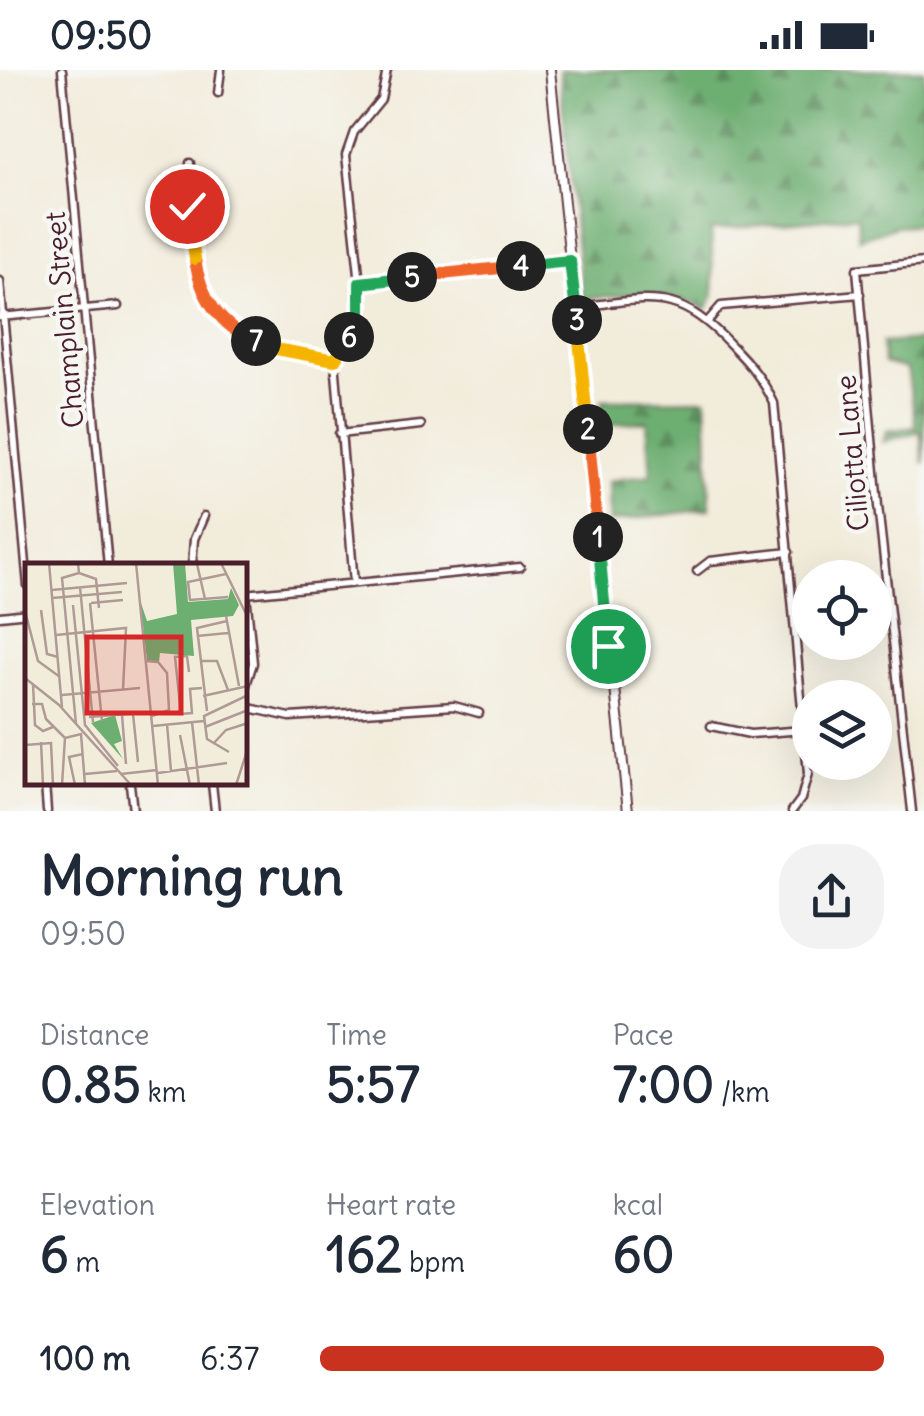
<!DOCTYPE html>
<style>
body{margin:0;font-family:Delius,sans-serif;background:#f2f2f3;color:#1f2937;height:100vh;display:flex;flex-direction:column;font-size:38px;white-space:nowrap}
*{box-sizing:border-box;margin:0}
p{font-size:32px;color:#747a83}
.icon{flex:none;width:55px;height:55px;fill:none;stroke:currentColor;stroke-width:2;stroke-linecap:round;stroke-linejoin:round}
.map{position:relative;height:741px;overflow:hidden}
.drawer{display:flex;flex-direction:column;background:#fff;flex:1}
.drawer>*{flex:none}
.tools{position:absolute;left:792px;top:490px;display:grid;gap:20px}
.tools a{display:grid;place-items:center;width:100px;height:100px;border-radius:50%;background:#fff;box-shadow:0 10px 40px #0002;font-size:50px}
.pin{position:absolute;display:grid;place-items:center;width:85px;height:85px;color:#fff;margin:-42px;border:5px solid #fff;border-radius:50%;box-shadow:0 2px 10px #0007}
.km{position:absolute;width:50px;height:50px;margin:-25px;border-radius:50%;background:#222;color:#fff;font-size:28px;line-height:50px;text-align:center}
.round{display:grid;place-items:center;flex:none;width:105px;height:105px;border-radius:40px;background:#f2f2f3}
.headline{display:flex;align-items:center;justify-content:space-between;height:170px;padding:0 40px}
h1{font-size:55px;font-weight:700;line-height:75px}
.metrics{display:grid;grid-template-columns:repeat(3,1fr);gap:15px;height:170px;padding:10px 40px}
.metrics div{display:grid;align-content:center}
.metrics b{font-size:50px;font-weight:700}
.metrics small{font-size:28px;font-weight:400}
.metrics p{font-size:28px}
ul{padding:0 40px;list-style:none;font-size:32px}
li{display:grid;grid-template-columns:160px 120px 1fr;align-items:center;height:75px}
li i{height:25px;border-radius:12px;background:#c8321e}
.status{display:flex;justify-content:space-between;align-items:center;height:70px;padding:0 50px;background:#fff;direction:ltr}
.status svg{height:28px;fill:currentColor}
.map>svg:first-child{display:block}
.forest{fill:url(#forest-firs);stroke:#5c664e;stroke-width:2.5}
.lines{fill:none;stroke-linecap:round;stroke-linejoin:round}
.minor-casing{stroke:#633e45;stroke-width:11}
.tertiary-casing{stroke:#633e45;stroke-width:12}
.minor{stroke:#fff;stroke-width:6}
.tertiary{stroke:#fff;stroke-width:8}
.split-1-casing{stroke:#fff;stroke-width:20}
.split-2-casing{stroke:#fff;stroke-width:20}
.split-3-casing{stroke:#fff;stroke-width:20}
.split-4-casing{stroke:#fff;stroke-width:20}
.split-5-casing{stroke:#fff;stroke-width:20}
.split-6-casing{stroke:#fff;stroke-width:20}
.split-7-casing{stroke:#fff;stroke-width:20}
.split-8-casing{stroke:#fff;stroke-width:20}
.split-9-casing{stroke:#fff;stroke-width:20}
.split-1{stroke:#22a559;stroke-width:12}
.split-2{stroke:#f0652b;stroke-width:12}
.split-3{stroke:#f5b400;stroke-width:12}
.split-4{stroke:#22a559;stroke-width:12}
.split-5{stroke:#f0652b;stroke-width:12}
.split-6{stroke:#22a559;stroke-width:12}
.split-7{stroke:#f5b400;stroke-width:12}
.split-8{stroke:#f0652b;stroke-width:12}
.split-9{stroke:#f5b400;stroke-width:12}
.labels{text-anchor:middle;dominant-baseline:central;stroke-width:9;stroke-linejoin:round;paint-order:stroke}
.street-label{font-size:28px;fill:#4a1f2b;stroke:#f6f6f2}
.inset-road{fill:none;stroke:#af9a95;stroke-width:2.5}
.view{fill:#d62828;fill-opacity:0.15;stroke:#d62828;stroke-width:5}
.inset-edge{fill:none;stroke:#4a1f2b;stroke-width:5}
</style>
<div class="status"><b>09:50</b><svg viewBox="0 0 49 12"><path d="M0 12V9h3v3zM5 12V6h3v6zM10 12V3h3v9zM15 12V0h3v12zM26 1h20v11H26zM47 4h2v5h-2z"/></svg></div>
<div class="map">
<svg width="924" height="741" viewBox="0 0 924 741">
<defs>
<pattern id="forest-firs" width="22" height="20" patternUnits="userSpaceOnUse" patternTransform="scale(2.5)"><rect width="22" height="20" fill="#6dae71"/><path d="M5 1l3.5 6h-7zM16 11l3.5 6h-7z" fill="#5c8d5d"/></pattern>
</defs>
<rect width="100%" height="100%" fill="#f6f6f2"/>
<filter id="ink" filterUnits="userSpaceOnUse"><feTurbulence type="fractalNoise" baseFrequency=".01" numOctaves="2"/><feDisplacementMap in="SourceGraphic" scale="20" xChannelSelector="R" yChannelSelector="G"/><feConvolveMatrix kernelMatrix="1 2 1 2 8 2 1 2 1" color-interpolation-filters="sRGB"/></filter>
<filter id="wash" filterUnits="userSpaceOnUse"><feTurbulence type="fractalNoise" baseFrequency=".0048" numOctaves="4" result="noise"/><feDisplacementMap in="SourceGraphic" scale="40" xChannelSelector="R" yChannelSelector="G"/><feGaussianBlur stdDeviation="2.25" result="paint"/><feColorMatrix in="noise" values="0 0 0 0 0 0 0 0 0 0 0 0 0 0 0 0 0 1.4 0 .05"/><feComposite in="paint" operator="in"/></filter>
<g filter="url(#wash)">
<rect width="100%" height="100%" fill="#f2ecdb"/>
<path class="forest" d="M559,0h365v154l-28,2 -37,13 -2,-23 -146,14 3,65 -8,15c-44,-22 -76,-15 -124,-11z
M924,270v124l-4,-33 -37,11 3,-11 30,-4 -9,-58 -23,-6 -2,-20z
M706,329l4,110 -101,13 -1,-41 43,-6 -4,-54 -44,4 -1,-25z"/>
</g>
<g filter="url(#ink)">
<g class="lines">
<defs>
<path id="minor" d="M62,0l46,496
M218,23l3,-23
M190,93c-4,60 -4,141 56,174 27,15 59,18 89,24
M0,211l28,305
M360,213l210,-22
M576,237c77,-8 99,-21 156,39 18,18 31,34 42,57l34,371 -7,25 -9,12
M0,247l118,-11
M708,251l13,-15 139,-12
M335,291l25,-46v-32l-14,-128 8,-23 27,-33 6,-29
M335,291l19,222
M339,364l82,-9
M192,496l2,-27 10,-23
M697,501l13,-10 79,-9
M245,524l275,-27
M794,533l16,-2
M0,546l28,-3
M245,618l8,-25 -7,-69
M245,637l45,10 164,-11 25,7
M711,656l39,8 54,-4
M45,714l2,27
M130,714l3,27
M212,714l3,27
M912,741l-34,-305 -21,-237 67,-7"/>
<path id="tertiary" d="M550,0l78,741"/>
</defs>
<use href="#minor" class="minor-casing"/>
<use href="#tertiary" class="tertiary-casing"/>
<use href="#minor" class="minor"/>
<use href="#tertiary" class="tertiary"/>
</g>
</g>
<g class="lines" filter="url(#ink)">
<defs>
<path id="split-1" d="M598,467l10,109"/>
<path id="split-2" d="M588,359l10,108"/>
<path id="split-3" d="M577,250l11,109"/>
<path id="split-4" d="M521,196l49,-5 7,59"/>
<path id="split-5" d="M412,207l109,-11"/>
<path id="split-6" d="M349,267l11,-23v-31l52,-6"/>
<path id="split-7" d="M256,271l20,8 59,11 14,-23"/>
<path id="split-8" d="M195,189c5,37 25,68 61,82"/>
<path id="split-9" d="M187,136l8,53"/>
</defs>
<use href="#split-1" class="split-1-casing"/>
<use href="#split-2" class="split-2-casing"/>
<use href="#split-3" class="split-3-casing"/>
<use href="#split-4" class="split-4-casing"/>
<use href="#split-5" class="split-5-casing"/>
<use href="#split-6" class="split-6-casing"/>
<use href="#split-7" class="split-7-casing"/>
<use href="#split-8" class="split-8-casing"/>
<use href="#split-9" class="split-9-casing"/>
<use href="#split-1" class="split-1"/>
<use href="#split-2" class="split-2"/>
<use href="#split-3" class="split-3"/>
<use href="#split-4" class="split-4"/>
<use href="#split-5" class="split-5"/>
<use href="#split-6" class="split-6"/>
<use href="#split-7" class="split-7"/>
<use href="#split-8" class="split-8"/>
<use href="#split-9" class="split-9"/>
</g>
<g class="labels">
<g class="street-label">
<text transform="translate(64 250) rotate(-95)">Champlain Street</text>
<text transform="translate(852 383) rotate(-95)">Ciliotta Lane</text>
</g>
</g>
<g transform="translate(25 493)">
<rect width="222" height="222" fill="#f2ecdb"/>
<path d="M148,0h12l3,39 40,-3 3,-11 8,17 -6,11 -42,4 3,36 -34,-3 -1,9 -12,-2 -7,-60 7,21 30,-7zM90,152l7,26 -8,3 9,15 -32,-36z" fill="#6dae71"/>
<path class="inset-road" d="M24,0l13,144M53,0l1,10 17,6 3,29M111,0l22,222M196,0l27,55M172,1l8,35M201,11l-38,8 2,18 38,-3M55,24l13,135M27,27l75,-7M27,35l70,-6M65,40l12,118M66,40l32,-3M48,42l12,120 33,41M16,47l6,44 11,3M0,48l13,50 22,16M201,53l13,70M31,72l70,-7 -3,62M172,73l31,-3M121,98l12,1 9,11 2,37 -17,6M175,98h17l11,29M164,109l-2,-16 -12,1 6,57 11,-1 -2,-24 12,-1M0,115l34,27 72,80M8,121l2,41 8,6 10,-4M37,132l78,-7M178,133l45,-10M7,141h10l4,15 19,19M182,148l-10,-83 30,-7M108,151l5,48M97,152l4,49M64,154l52,-4M167,159l7,63M51,161l-14,-146 17,-5M142,161l4,47M128,163l51,-5M180,164l43,-17M155,172l10,50M40,175l16,-4 4,51M16,179l2,43M188,181l13,-14 22,-7M0,182l26,-2 2,42M204,189l-22,-13 -3,-23 42,-20M133,210l69,-10M60,211l32,-3M96,211l36,-4M37,222l3,-47M50,222l-6,-28 14,-3M211,222l12,-37"/>
<path class="view" d="M62,74h94v76h-94z"/>
<rect width="222" height="222" class="inset-edge"/>
</g>
</svg>
<div class="tools">
<a><svg class="icon" aria-label="locate" viewBox="0 0 24 24"><circle cx="12" cy="12" r="6"/><path d="M12 2v4M12 18v4M2 12h4M18 12h4"/></svg></a>
<a><svg class="icon" aria-label="layers" viewBox="0 0 24 24"><path d="M12 4l9 5-9 5-9-5zM3 14l9 5 9-5"/></svg></a>
</div>
<div class="pin" style="left:608px;top:576px;background:#1e9e55"><svg class="icon" aria-label="arrive" viewBox="0 0 24 24"><path d="M6 21V4h12l-3 4 3 4H6"/></svg></div>
<div class="pin" style="left:187px;top:136px;background:#d93025"><svg class="icon" aria-label="check" viewBox="0 0 24 24"><path d="M5 12l5 5 9-10"/></svg></div>
<b class="km" style="left:598px;top:467px">1</b>
<b class="km" style="left:588px;top:359px">2</b>
<b class="km" style="left:577px;top:250px">3</b>
<b class="km" style="left:521px;top:196px">4</b>
<b class="km" style="left:412px;top:207px">5</b>
<b class="km" style="left:349px;top:267px">6</b>
<b class="km" style="left:256px;top:271px">7</b>
</div>
<section class="drawer">
<div class="headline"><div><h1>Morning run</h1><p>09:50</p></div><a class="round"><svg class="icon" aria-label="share" viewBox="0 0 24 24"><path d="M12 15V3M7 8l5-5 5 5M5 13v7h14v-7"/></svg></a></div>
<div class="metrics">
<div><p>Distance</p><b>0.85<small> km</small></b></div>
<div><p>Time</p><b>5:57</b></div>
<div><p>Pace</p><b>7:00<small> /km</small></b></div>
</div>
<div class="metrics">
<div><p>Elevation</p><b>6<small> m</small></b></div>
<div><p>Heart rate</p><b>162<small> bpm</small></b></div>
<div><p>kcal</p><b>60</b></div>
</div>
<ul>
<li><b>100 m</b>6:37<i style="width:100%"></i></li>
</ul>
</section>
